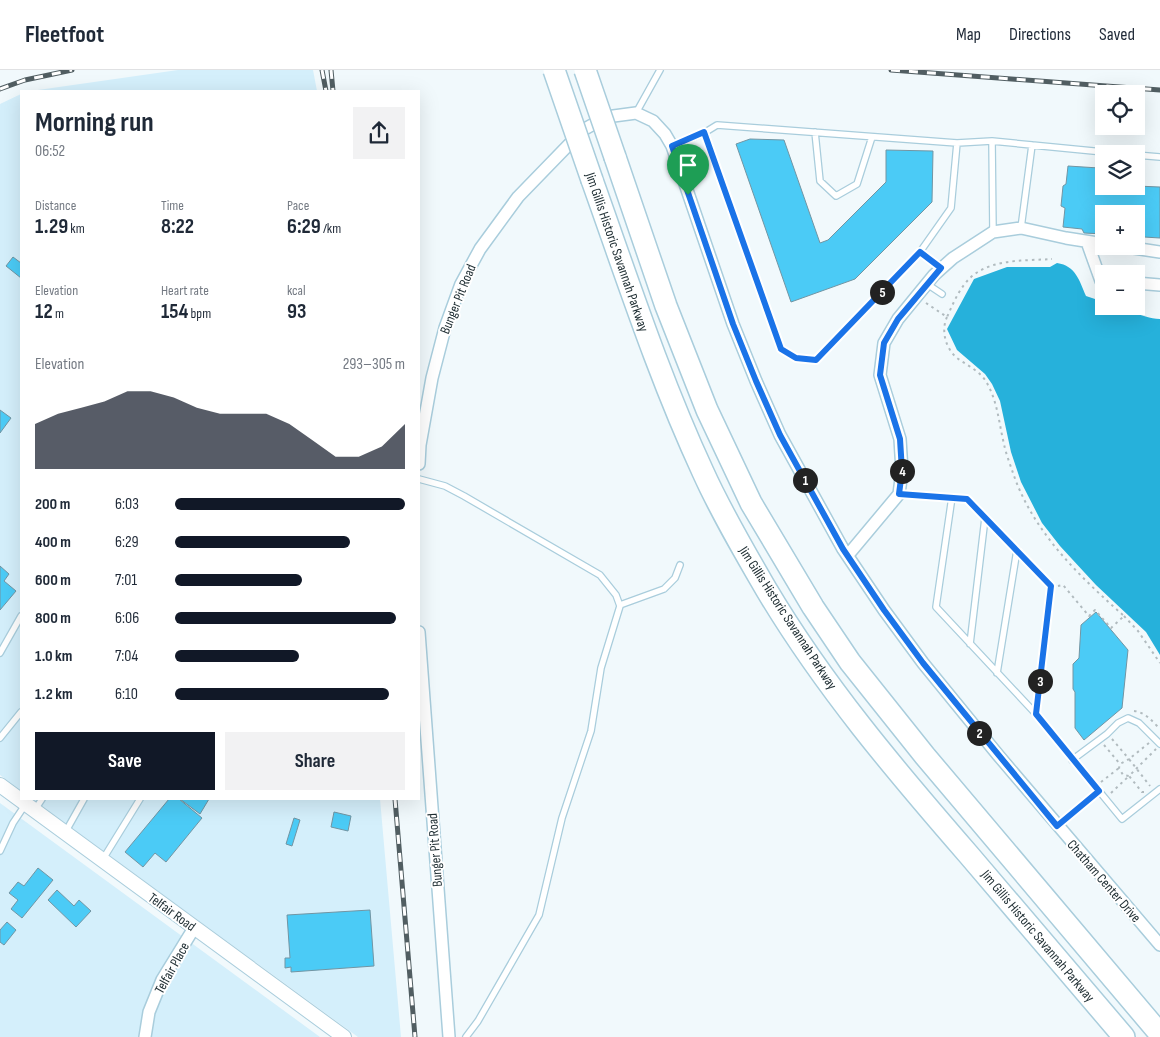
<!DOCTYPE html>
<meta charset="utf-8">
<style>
body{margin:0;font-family:"Sofia Sans Condensed",sans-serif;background:#f2f2f3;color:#1f2937;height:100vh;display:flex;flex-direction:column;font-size:19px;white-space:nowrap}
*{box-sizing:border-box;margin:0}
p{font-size:16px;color:#747a83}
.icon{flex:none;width:28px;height:28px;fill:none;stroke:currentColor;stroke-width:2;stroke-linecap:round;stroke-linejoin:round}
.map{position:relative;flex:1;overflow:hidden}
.details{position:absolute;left:20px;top:20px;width:400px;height:710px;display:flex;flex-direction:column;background:#fff;border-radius:0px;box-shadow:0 5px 20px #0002}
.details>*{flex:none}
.buttons{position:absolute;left:1095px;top:15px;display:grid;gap:10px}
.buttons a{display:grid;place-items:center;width:50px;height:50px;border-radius:0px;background:#fff;box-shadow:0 5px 20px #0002;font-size:25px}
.pin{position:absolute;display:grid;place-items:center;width:42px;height:42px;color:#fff;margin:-51px -21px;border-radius:50% 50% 50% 0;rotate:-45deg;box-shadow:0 0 5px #0007}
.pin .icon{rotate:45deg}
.km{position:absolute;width:25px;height:25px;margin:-12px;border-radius:50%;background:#222;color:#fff;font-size:14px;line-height:25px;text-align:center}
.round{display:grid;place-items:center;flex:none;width:52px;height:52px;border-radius:0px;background:#f2f2f3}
.headline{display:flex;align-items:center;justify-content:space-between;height:85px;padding:0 15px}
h1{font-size:28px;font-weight:700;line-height:38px}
.metrics{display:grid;grid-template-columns:repeat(3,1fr);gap:8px;height:85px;padding:5px 15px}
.metrics div{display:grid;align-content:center}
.metrics b{font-size:21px;font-weight:700}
.metrics small{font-size:14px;font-weight:400}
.metrics p{font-size:14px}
.chart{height:140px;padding:10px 15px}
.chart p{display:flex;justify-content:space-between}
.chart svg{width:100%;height:90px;margin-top:5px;fill:#111827;opacity:.7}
.button{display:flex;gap:10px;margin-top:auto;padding:10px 15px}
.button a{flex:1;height:58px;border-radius:0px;background:#111827;color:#fff;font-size:20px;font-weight:700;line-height:58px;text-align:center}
.button a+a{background:#f2f2f3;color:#1f2937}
ul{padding:0 15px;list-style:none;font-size:16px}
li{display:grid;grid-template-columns:80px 60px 1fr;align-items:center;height:38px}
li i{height:12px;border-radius:6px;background:#111827}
header{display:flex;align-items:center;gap:30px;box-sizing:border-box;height:70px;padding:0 25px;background:#fff;border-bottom:1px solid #e0e1e3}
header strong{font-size:24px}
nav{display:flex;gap:28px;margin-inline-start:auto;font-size:18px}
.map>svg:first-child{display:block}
.built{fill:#d4effb}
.water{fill:#26b1db}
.building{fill:#4bcbf6;stroke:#7295a3}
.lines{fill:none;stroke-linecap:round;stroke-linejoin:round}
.service-casing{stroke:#a9cddc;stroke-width:8}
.minor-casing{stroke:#a9cddc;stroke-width:14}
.tertiary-casing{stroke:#a9cddc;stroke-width:16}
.motorway-casing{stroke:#a9cddc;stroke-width:24}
.path{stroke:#b1bbbf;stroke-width:2;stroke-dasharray:2.5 4;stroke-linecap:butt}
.service{stroke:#fff;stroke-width:5.5}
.minor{stroke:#fff;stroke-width:11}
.tertiary{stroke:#fff;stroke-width:14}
.motorway{stroke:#fff;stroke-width:21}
.rail-casing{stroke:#515e62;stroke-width:5}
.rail{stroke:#fff;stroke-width:3;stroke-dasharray:9;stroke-linecap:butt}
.motorway-bridge-casing{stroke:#a9cddc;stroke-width:24;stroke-linecap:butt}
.motorway-bridge{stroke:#fff;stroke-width:21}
.route-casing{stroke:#fff;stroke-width:10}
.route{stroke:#1a73e8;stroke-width:6}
.labels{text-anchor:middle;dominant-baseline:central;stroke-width:4;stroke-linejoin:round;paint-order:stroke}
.street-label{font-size:14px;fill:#1d2c31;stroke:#fff}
</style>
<header>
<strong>Fleetfoot</strong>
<nav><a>Map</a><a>Directions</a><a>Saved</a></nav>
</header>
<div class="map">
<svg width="1160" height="967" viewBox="0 0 1160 967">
<rect width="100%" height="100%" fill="#f1f9fc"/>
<path class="built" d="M178,0h135l4,21h-286z
M21,24v697l-21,-16v-671z
M32,729h348l21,238h-43z
M0,733l320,234h-320z"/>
<path class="water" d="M1057,193c19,3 22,17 29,33l18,6v4c21,0 36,12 56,13v336l-14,-23 -50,-47 -36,-39 -18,-23 -21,-41 -10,-30 -11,-51 -8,-17 -7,-10 -28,-24 -10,-21 27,-50 33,-12h43z"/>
<path class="building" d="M750,69l34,1 36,103 8,-3 58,-58v-32l47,1 -1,51 -77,77 -64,23 -55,-158z
M1068,96l31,2 5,5v13h32l24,1v51l-16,-1 -2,-3 -6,-1v-19h-32v20l-20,-1 -2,-4 -19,-2 2,-19 -4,-2 2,-20 3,-2z
M13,187l8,6v15l-15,-12z
M0,340l11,8 -11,15z
M0,496l9,8 -5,7 12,10 -16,19z
M1096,542l32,38 -6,58 -38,32 -9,-12v-36l-2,-3v-25l6,-6 2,-33z
M169,729h10l23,19 -36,44 -11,-9 -12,14 -18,-15z
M180,729h29l-9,15z
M334,742l17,4 -3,15 -17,-4z
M294,748l6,2 -8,26 -6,-2z
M38,798l15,12 -31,38 -11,-9 7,-9 -9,-7 9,-11 6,4z
M57,820l17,16 5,-6 12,11 -15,16 -28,-27z
M370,840l4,56 -83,6v-5l-6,1v-10h5l-3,-43z
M7,852l9,8 -12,15 -4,-3v-12z"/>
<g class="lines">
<defs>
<path id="service" d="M636,43l24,-43
M815,62l5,49 16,15 21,-12 15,-47
M704,63l13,-8 240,18 -6,65 -31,44
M992,71l1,91
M957,73l35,-2 40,4
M672,76l32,-13 77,216 15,9 20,2 104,-108 21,16
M1136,85l24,2
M1021,158l11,-83 92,9
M927,214l15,10
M419,409l26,7 19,10 136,79 16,20 4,11 -19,62 -10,63 -29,87 -23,97 -61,106 -12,16
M899,424l68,5 84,87 -15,128 -100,-107 16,-110
M620,535l44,-16 11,-11 5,-13
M970,574l15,-126
M0,583l21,-37
M997,603l20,-123
M1036,644l86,105 38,-30
M0,668l21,-26
M1072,690l35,-26 11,-11 10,-5 11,5 21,21
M34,741l8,-12
M1057,756l42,-35
M66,761l18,-32
M0,781l13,-28 12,-18
M103,789l37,-60"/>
<path id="minor" d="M1087,172l14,39h3
M1120,176l40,6
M1136,213l24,2
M419,394l1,-19 12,-67 13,-50 16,-44 19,-35 38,-52 65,-67 23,-13 30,-4 17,8 12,13 7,12 61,178 23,57 24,54 63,114 41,61 39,53 75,92 162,190
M848,485l51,-61 3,-23 -2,-32 -20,-64 4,-32 14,-24 36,-44 19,-17 40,-26 28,-4 45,10 38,6
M419,562l30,405
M145,967l4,-25 13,-32 32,-52"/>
<path id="tertiary" d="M0,715l344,252"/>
<path id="motorway" d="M615,87l51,149 41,104 44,93 62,104 37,55 75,94 235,278
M592,110c35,98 67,197 111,292 18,40 41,79 63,117 57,96 129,181 202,265 52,61 104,122 156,183"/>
</defs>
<use href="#service" class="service-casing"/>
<use href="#minor" class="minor-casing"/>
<use href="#tertiary" class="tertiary-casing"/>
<use href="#motorway" class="motorway-casing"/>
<path class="path" d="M926,233l21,14c5,-11 10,-23 17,-32 19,-27 58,-24 88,-26
M947,247c-6,13 -2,31 10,41 11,8 25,14 31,27 10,19 11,39 16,59 2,10 6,20 9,29 20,59 66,103 111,143l-13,12 -16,-18 -6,6 -26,-31 -5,1
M1124,546l14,15 22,32
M1134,641c11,1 18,10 26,18
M1112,669l17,20 -9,5 -1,4 4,7 6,1
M1149,673l-20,16 21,27
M1104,675l16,19
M1101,712l18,-14
M1144,722h-2l-13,-16 27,-27
M1111,723l18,-17"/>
<use href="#service" class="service"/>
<use href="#minor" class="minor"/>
<use href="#tertiary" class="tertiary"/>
<use href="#motorway" class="motorway"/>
<defs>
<path id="rail" d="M322,0l4,21
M331,0l2,21
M891,0l269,20
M0,19l25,-9 47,-10
M395,729l20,238"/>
</defs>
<use href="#rail" class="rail-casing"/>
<use href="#rail" class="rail"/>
<defs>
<path id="motorway-bridge" d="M554,0l38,110
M585,0l30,87"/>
</defs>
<use href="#motorway-bridge" class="motorway-bridge-casing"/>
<use href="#motorway-bridge" class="motorway-bridge"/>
</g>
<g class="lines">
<defs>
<path id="route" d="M704,62l77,217 15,9 20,2 104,-108 21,16 -43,51 -14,24 -4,32 20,64 2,32 -3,23 68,5 84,87 -15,128 63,77 -42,35 -134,-163 -39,-53 -41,-61 -63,-114 -24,-54 -23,-57 -61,-178z"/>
</defs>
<use href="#route" class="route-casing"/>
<use href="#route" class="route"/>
</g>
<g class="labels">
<g class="street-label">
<text transform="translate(617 182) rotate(71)">Jim Gillis Historic Savannah Parkway</text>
<text transform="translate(458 229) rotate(-68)">Bunger Pit Road</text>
<text transform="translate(788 548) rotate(57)">Jim Gillis Historic Savannah Parkway</text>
<text transform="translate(435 780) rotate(-94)">Bunger Pit Road</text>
<text transform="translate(1104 811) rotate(49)">Chatham Center Drive</text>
<text transform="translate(172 842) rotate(36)">Telfair Road</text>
<text transform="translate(1038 866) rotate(50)">Jim Gillis Historic Savannah Parkway</text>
<text transform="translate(172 898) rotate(-61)">Telfair Place</text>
</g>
</g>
</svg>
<div class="buttons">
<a><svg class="icon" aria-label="locate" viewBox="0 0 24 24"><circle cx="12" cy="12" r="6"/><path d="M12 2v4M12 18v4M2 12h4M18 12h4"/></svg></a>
<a><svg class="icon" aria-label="layers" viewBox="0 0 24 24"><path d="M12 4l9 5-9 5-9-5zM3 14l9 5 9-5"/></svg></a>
<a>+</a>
<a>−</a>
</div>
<div class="pin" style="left:688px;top:125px;background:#1e9e55"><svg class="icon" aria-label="arrive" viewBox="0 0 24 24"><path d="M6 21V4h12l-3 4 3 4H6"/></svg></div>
<b class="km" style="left:805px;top:410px">1</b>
<b class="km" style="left:979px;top:663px">2</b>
<b class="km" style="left:1040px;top:611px">3</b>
<b class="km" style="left:902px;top:401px">4</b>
<b class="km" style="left:882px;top:222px">5</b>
<section class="details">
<div class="headline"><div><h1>Morning run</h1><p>06:52</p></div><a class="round"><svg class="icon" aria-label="share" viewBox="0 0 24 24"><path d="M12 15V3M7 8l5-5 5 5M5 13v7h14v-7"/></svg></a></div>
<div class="metrics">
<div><p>Distance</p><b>1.29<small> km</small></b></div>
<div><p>Time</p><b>8:22</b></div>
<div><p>Pace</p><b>6:29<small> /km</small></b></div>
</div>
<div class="metrics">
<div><p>Elevation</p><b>12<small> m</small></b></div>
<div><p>Heart rate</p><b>154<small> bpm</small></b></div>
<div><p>kcal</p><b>93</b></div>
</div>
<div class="chart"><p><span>Elevation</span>293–305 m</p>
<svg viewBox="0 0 160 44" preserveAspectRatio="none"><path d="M0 44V22L10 17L20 14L30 11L40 6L50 6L60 9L70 14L80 17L90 17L100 17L110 22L120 30L130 38L140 38L150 33L160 22V44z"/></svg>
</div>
<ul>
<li><b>200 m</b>6:03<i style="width:100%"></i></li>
<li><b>400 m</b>6:29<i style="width:76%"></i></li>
<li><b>600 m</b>7:01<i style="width:55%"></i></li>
<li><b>800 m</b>6:06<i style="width:96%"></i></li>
<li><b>1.0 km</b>7:04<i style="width:54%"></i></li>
<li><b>1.2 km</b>6:10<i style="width:93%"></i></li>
</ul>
<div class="button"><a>Save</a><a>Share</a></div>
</section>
</div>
